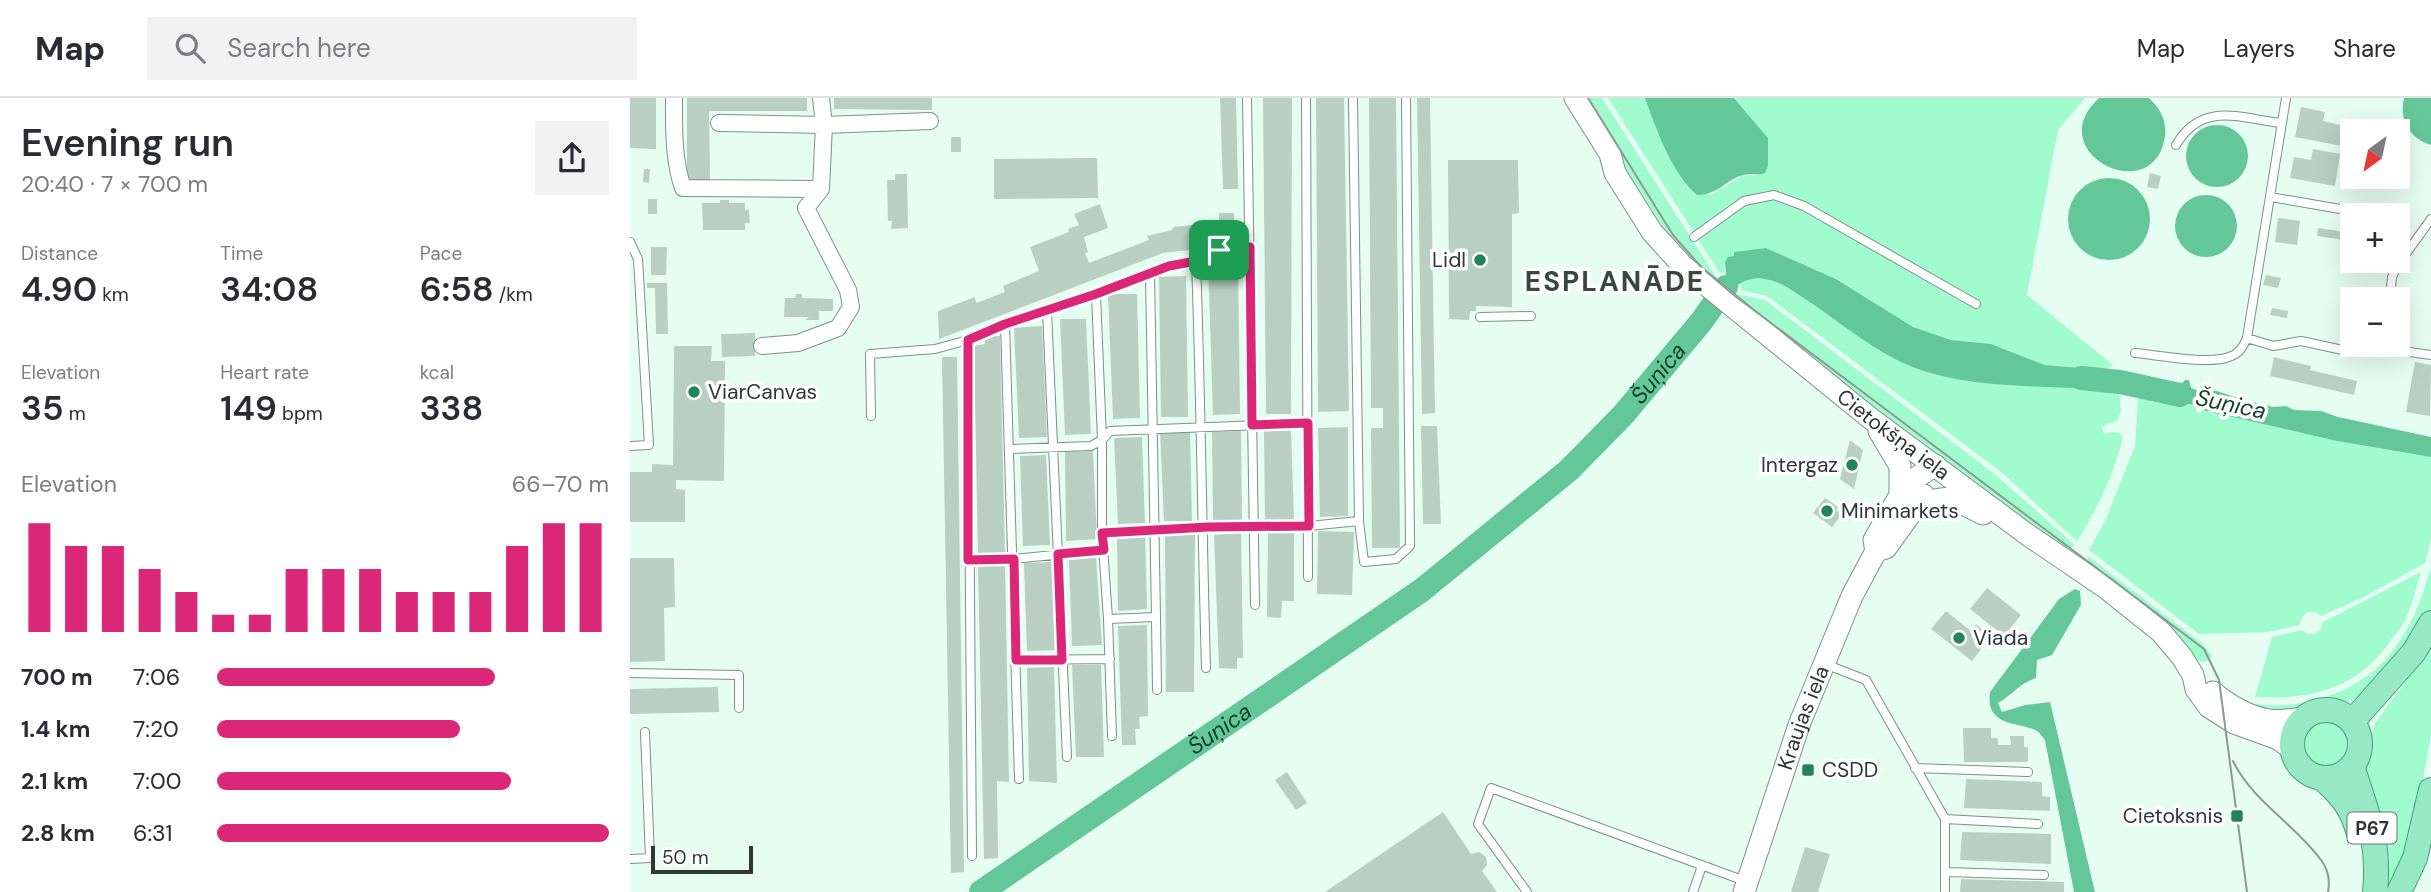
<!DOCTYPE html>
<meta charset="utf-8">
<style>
body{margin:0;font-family:"DM Sans",sans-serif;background:#f2f2f3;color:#2b2b33;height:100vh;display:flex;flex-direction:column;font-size:26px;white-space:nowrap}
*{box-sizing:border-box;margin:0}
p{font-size:23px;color:#7c7c81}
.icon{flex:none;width:38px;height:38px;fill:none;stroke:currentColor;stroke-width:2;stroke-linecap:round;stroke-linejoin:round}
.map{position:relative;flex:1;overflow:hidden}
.panel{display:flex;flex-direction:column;background:#fff;width:630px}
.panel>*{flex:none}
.needle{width:46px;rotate:213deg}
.tools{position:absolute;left:1710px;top:21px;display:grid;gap:14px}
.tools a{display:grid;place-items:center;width:70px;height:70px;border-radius:0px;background:#fff;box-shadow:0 7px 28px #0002;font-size:35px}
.scale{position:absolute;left:21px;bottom:18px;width:102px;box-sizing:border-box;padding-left:7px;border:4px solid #2e3732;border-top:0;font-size:19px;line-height:24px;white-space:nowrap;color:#2e3732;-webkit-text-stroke:5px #fff;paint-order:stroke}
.pin{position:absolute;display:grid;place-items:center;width:60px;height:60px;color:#fff;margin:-30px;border-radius:14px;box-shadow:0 4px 10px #0006}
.round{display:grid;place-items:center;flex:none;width:74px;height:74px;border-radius:0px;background:#f2f2f3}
.head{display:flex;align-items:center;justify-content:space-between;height:119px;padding:0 21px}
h1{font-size:38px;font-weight:600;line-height:52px}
.metrics{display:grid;grid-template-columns:repeat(3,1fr);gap:10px;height:119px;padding:7px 21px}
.metrics div{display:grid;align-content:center}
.metrics b{font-size:35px;font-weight:600}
.metrics small{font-size:19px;font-weight:400}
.metrics p{font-size:19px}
.chart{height:196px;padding:14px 21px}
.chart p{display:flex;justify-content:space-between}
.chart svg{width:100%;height:126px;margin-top:7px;stroke:#db2777;stroke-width:6}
ul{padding:0 21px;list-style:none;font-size:23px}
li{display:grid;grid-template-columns:112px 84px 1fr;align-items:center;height:52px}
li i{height:18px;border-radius:9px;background:#db2777}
header{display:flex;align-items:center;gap:42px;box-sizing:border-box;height:98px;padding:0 35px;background:#fff;border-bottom:2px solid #e1e1e2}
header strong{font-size:33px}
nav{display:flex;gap:38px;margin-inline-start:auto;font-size:24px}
.search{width:490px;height:63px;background:#f2f2f3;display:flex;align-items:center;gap:18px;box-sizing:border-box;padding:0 24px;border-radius:0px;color:#7c7c81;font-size:26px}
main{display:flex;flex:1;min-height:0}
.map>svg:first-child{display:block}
.green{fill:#a0fbcf}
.water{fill:#64c79a}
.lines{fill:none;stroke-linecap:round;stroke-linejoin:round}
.river{stroke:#64c79a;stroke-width:24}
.building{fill:#b9cfc3}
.lane-casing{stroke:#7c9186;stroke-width:10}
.street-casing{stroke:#7c9186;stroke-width:18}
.secondary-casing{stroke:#7c9186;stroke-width:23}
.primary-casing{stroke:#45a079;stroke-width:26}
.lane{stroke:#fff;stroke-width:8}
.street{stroke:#fff;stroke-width:16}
.secondary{stroke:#fff;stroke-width:21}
.primary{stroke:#97e8c5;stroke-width:24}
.tram{stroke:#8a9b92;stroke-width:2}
.route-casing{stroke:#fff;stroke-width:14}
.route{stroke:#db2777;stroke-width:9}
.poi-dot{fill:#21845d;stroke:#fff;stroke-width:2.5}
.labels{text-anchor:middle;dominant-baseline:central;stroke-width:7;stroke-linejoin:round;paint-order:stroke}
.shield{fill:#fff;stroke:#6d7370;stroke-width:2}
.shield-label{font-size:19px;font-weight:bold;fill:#2e3732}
.poi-label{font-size:21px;fill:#2e3732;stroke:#fff;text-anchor:start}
.street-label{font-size:21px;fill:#2e3732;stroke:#fff}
.water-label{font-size:23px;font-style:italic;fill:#123d2b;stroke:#fff}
.district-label{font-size:28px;font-weight:bold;letter-spacing:2px;fill:#35493f;stroke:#fff}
</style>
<header>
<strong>Map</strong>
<div class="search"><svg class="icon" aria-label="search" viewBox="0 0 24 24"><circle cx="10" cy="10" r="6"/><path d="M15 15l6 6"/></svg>Search here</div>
<nav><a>Map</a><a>Layers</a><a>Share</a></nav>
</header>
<main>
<section class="panel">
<div class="head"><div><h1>Evening run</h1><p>20:40 · 7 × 700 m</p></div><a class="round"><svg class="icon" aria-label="share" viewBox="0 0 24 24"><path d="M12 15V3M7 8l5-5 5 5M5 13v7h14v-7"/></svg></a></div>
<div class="metrics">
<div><p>Distance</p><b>4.90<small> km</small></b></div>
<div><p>Time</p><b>34:08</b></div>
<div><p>Pace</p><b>6:58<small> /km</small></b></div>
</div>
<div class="metrics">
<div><p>Elevation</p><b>35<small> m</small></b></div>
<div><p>Heart rate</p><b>149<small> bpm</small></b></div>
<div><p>kcal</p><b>338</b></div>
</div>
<div class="chart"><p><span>Elevation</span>66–70 m</p>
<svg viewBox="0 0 160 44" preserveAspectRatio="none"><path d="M5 44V6M15 44V14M25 44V14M35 44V22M45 44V30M55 44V38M65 44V38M75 44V22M85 44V22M95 44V22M105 44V30M115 44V30M125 44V30M135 44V14M145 44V6M155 44V6"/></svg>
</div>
<ul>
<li><b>700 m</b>7:06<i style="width:71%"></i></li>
<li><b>1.4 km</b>7:20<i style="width:62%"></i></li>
<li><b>2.1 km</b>7:00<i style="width:75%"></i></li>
<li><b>2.8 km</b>6:31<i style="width:100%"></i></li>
</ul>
</section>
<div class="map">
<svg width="1801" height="794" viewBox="0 0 1801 794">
<rect width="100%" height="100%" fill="#e6fdf1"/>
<path class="green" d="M950,0h22l114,179 21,17 28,6 231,175 79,70 -8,5 -184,-136 -171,-133 -40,-40z
M978,0h37l13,36 29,52 24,9 33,-20 12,1 12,-38 -34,-40h351l-27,32 -31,165 86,70 -9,5 -59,-5 -54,-21 -40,-4 -38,-13 -77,-48 -70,-31 -31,8 -10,6 -1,12 -5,-2z
M1119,181h17l22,9 107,71 39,16 68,9 117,6 2,22 -4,9 -15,5 2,8 9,-2 7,1 3,5c-11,41 -24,67 -46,103l-76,-69 -234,-176 -27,-6 2,-2 -4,-6z
M1512,292l5,1 4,11 14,2 4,-4 28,6 -1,6 5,1 1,-3 135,31 94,16v82l-6,24 -61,34 -43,19 -6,-4h-7l-6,5 -2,8 -32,7 -69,2 -110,-84 17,-31 29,-73 3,-48h3z
M1458,458l115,88 9,12v2l-8,4 -10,-2 -17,-26 -90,-68z
M1801,469v42l-37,52 -39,38 -14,4 -8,-2 -2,3 -24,2 -16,6 -38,-2 3,-6c21,3 42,1 63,-5 67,-19 94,-68 112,-132z
M1791,474c-5,15 -8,31 -15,46 -3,8 -10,15 -15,22 -33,49 -80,60 -136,57l17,-60 30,-7 5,4h8l6,-5 2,-7z
M1801,549v89l-18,97 -25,54 -2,1 -23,-119 3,-5 -2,-3 11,-38z
M1671 647a25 25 0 1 1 50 0a25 25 0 1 1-50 0Z"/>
<path class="water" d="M1015,0h89l34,40v28l-3,7c-7,3 -15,0 -22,2 -18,5 -24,20 -46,20 -25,-21 -41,-66 -52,-97z
M1469,0h50c11,10 18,23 16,38 -10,74 -126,17 -66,-38z
M1774,0h27v47c-22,-7 -32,-25 -27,-47z
M1556 58a31 31 0 1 1 62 0a31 31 0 1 1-62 0Z
M1438 121a41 41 0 1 1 82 0a41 41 0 1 1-82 0Z
M1545 128a31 31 0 1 1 62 0a31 31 0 1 1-62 0Z
M1136,150l70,31 77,48 38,13 40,4 54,21 59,5 10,7 -1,6 -14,6c-65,-4 -145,1 -204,-30 -29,-15 -57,-38 -84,-56 -14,-9 -30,-22 -47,-24 -28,-4 -37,18 -52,38l-11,-8 25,-35 -1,-12 3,-5 6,-1v-4z
M1555,282h4l2,8 8,3h18l23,8 33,8 13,-1 8,4 27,1 17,6 93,20v20l-94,-16 -135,-31 1,-3 -54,-11 -1,-12 4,-2 28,3z
M1445,491l5,2 1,14 -29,50 -15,5 -1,18c-16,5 -24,17 -38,25l4,9 23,-7 25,-3 45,190h-21l-29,-152c-3,-3 -5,-7 -8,-9 -18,-10 -52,-3 -47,-39l69,-93z"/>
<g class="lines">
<g class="river">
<path d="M1451,280l39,4 60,13"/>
<path id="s1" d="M351,794l441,-302 147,-120 54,-55 78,-93 25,-35"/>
</g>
</g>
<path class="building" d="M0,0h26v51l-26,-1z
M57,0h120v13h-98l1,71h-23z
M204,0h98v12l-98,-1z
M590,0h16l2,91h-15z
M633,0h29l-1,316h-25z
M686,0h28l5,313 -31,1z
M739,0h27l4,450h-28l-1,-120h12v-20h-12z
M787,0h13l5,315 -13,1z
M1671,9l24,5 -2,9 44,10h-15v17l-57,-11z
M321,39h10v15h-10z
M1683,51l27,5 -5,32 -45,-8 4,-21 17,3z
M467,60l1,40 -104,1v-40z
M818,62h70l1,53 -7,1v93l-36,-1v5h-6l-1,9 -20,-1z
M14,71h6l-1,14 -6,-1z
M1520,75l11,3 -3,13 -11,-2z
M265,76h12l1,54 -17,1 1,-8h-4l-1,-41h8z
M18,101h9v15h-9z
M90,102h9v3h16v7h4l1,13h-5v7h-42l-1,-27h18z
M470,106l8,24 -24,9 4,15 -3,1 4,10 60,-23 -2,-4 25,-6 2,-3 45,-5v-9h15l1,31 -29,1 1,3 -44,5 -224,86 -1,-28 37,-14 1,6 29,-11 -2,-6 36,-15 -9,-24 39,-15 -1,-3 11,-4 -5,-11z
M1648,120l22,3 -3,24 -22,-3z
M1768,120l10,2 -2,12 -8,-1z
M1688,130l34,5v8l-35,-5z
M21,149h16l-1,28h-15z
M593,157h15l2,159 -27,1 -5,-154h14z
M1636,177l15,3 -3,10 -15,-3z
M556,178l2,141h-27l-2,-140z
M17,185h20l1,51h-12l-1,-46h-8z
M1717,193l35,7v1h-30v14l-9,-1z
M166,196h6v4l31,1v12h-14v9h-14l4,-3h-25l1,-19h10z
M478,196h29l3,124 -27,1z
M1642,210l16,3 -1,7 -17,-3z
M430,221h26l5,115 -26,1z
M412,228l5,111 -28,1 -5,-110z
M125,235v23l-33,1 -1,-23z
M370,238l5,218h-27l-4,-208 11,-2v-7z
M44,248h38l-1,15h14l-1,120 -48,-1v9l9,1v32h-55v-50h22v-8l21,1z
M312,259h15l7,515 -13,1z
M1644,259l37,9 -1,4 47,11 -3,14 -84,-19z
M1785,264l16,3 -1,51 -24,-4z
M791,328h16l4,98h-18z
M718,329v89l-28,1 -2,-89z
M634,331h27l3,91h-29z
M560,333l2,90h-28l-4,-89z
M611,333l1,89h-29l-1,-88z
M512,339l3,86 -27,1 -4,-86z
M1220,342l13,10 -9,39 -14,-10z
M463,353l4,88 -31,2 -1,-89z
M416,357l4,90 -27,1 -3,-90z
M1195,400l13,9 -2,3 6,4 -10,13 -19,-14z
M638,433h26v70h-12l-1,17 -14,-1z
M688,433l36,1 -2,63 -35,-1z
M611,435l2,125h-6v11l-18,-1 -5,-133z
M515,436l2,75 -29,2 -1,-76z
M565,436l-1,158h-28l-1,-157z
M466,459l6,88 -30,1 -3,-87z
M0,460h44l1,49 -11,1 1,53 -35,1z
M422,464l4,88 -29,1 -3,-88z
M375,465l4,219 -12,-1 1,77 -14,1 -6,-295z
M1357,490l34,27 -17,21 -34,-27z
M1316,513l25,20 5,-7 10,9 -5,6 5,4 -14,18 -41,-32z
M517,527l1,91 -9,1 1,12h-5l1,16h-14l-4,-119z
M442,567h29l3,92h-28z
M424,569l3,116 -28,-2 -2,-113z
M88,589l1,25 -89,2v-25z
M1333,630h28v10h7v7h13l-1,-9h14v11h4v15h-64z
M657,674l20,31 -11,7 -21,-30z
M1336,681l76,3v14l8,1v14l-86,-3z
M813,714l28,42 8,-2 7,5 1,8 -5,6 15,21h-172z
M1332,734l89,2v30l-91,-4z
M1175,749l25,7 -12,38h-27z
M1331,781l103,3v10h-104z"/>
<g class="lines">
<defs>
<path id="lane" d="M617,0l8,507
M676,0l2,479
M723,0l6,423 5,41 32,-3 14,-13 -4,-448
M1546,47c26,-44 63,-27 105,-22
M1641,99l69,12
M1064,139l50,-36 30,-6 30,11 172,98
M0,144l8,17 11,186 -19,1
M566,163c5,136 6,272 10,407
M466,196l6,146v92l6,87 4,117
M1760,201l2,-22 5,-11 34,-47
M417,213l20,446
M850,219l51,-1
M375,226l14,455
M1617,240l39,-240
M338,242l4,516
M1505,255c23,2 74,12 94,4 10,-3 14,-10 18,-19l26,8 28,-5 51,11 43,-2 36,5
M241,318l-1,-62 65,-5 33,-9 37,-16 91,-30 73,-28 27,-5 23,-11 31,-3
M380,351l81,-3 11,-6 8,-9 198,-8
M472,434l105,-5 102,-1 50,-5
M338,462l46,-1 89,-9
M526,519l1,73
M478,521l48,-2 -6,-342
M386,562l94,-1
M1195,566l41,16 79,139v73
M0,575l109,2v33
M1285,670l113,4
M1315,721l93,5
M0,761l20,-1 -5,-126
M1316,774l98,3
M897,794l-49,-68 13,-36 254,93
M1063,794l9,-26"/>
<path id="street" d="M44,0c0,30 -1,61 9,90l138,1
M89,25l105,2 106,-4
M132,248l36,-3 40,-15 13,-21 -3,-17 -42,-82 15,-19 3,-64 -3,-27"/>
<g id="secondary">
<path id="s2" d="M945,0l35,56 5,19 37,59 31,34 187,152 158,117 78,53 55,44 21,25 11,18 3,14 13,18 25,16 44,16 14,10"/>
<path d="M1249,333l21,35v29"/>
<path d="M1287,408c36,-14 34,-7 66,8"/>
<path d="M1246,453l10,-3 38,-53"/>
<path d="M1583,594c15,13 36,25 56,28 11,2 24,-1 35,-2"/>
<path id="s3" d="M1114,794l55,-167 53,-129 24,-45 -2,-11 26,-45 16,-17 19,-13"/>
</g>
<path id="primary" d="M1662 646a34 34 0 1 1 68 0a34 34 0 1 1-68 0Z
M1722,624l62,-70 17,-29
M1722,668c15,47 28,75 23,126
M1692,680c18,16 30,29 36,53
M1769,794l16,-34 16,-68"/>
</defs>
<use href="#lane" class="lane-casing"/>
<use href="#street" class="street-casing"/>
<use href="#secondary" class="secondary-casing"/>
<use href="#primary" class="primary-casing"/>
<use href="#lane" class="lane"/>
<use href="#street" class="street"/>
<use href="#secondary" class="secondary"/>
<use href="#primary" class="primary"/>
<path class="tram" d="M958,0l85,137 29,33 33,28 469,353 15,31 28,212
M1603,663c19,40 63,64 88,99 7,9 9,21 7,32"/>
</g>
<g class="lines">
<defs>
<path id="route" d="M620,149l2,178 56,-2 1,103 -101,1 -106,6 2,17 -46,4 4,106h-46l-2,-101 -46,1v-220l37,-16 91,-30 73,-28 27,-5 23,-11z"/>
</defs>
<use href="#route" class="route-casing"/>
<use href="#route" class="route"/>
</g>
<g class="poi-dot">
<circle cx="850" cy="162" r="7"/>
<circle cx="64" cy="294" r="7"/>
<circle cx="1222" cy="367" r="7"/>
<circle cx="1197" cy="413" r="7"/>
<circle cx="1329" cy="540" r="7"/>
<rect x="1171" y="665" width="14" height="14" rx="3.5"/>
<rect x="1600" y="711" width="14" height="14" rx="3.5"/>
</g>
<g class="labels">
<rect class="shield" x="1717.5" y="714.5" width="49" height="31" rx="5"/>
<g class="shield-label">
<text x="1742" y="730">P67</text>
</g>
<g class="poi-label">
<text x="836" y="162" text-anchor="end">Lidl</text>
<text x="78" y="294">ViarCanvas</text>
<text x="1208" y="367" text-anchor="end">Intergaz</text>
<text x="1211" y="413">Minimarkets</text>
<text x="1343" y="540">Viada</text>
<text x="1192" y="672">CSDD</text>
<text x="1593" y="718" text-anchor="end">Cietoksnis</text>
</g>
<g class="street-label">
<text stroke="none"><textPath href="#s2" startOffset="471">Cietokšņa iela</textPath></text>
<text stroke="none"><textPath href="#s3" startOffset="184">Kraujas iela</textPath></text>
</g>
<g class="water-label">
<text stroke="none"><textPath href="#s1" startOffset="856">Šuņica</textPath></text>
<text transform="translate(1601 306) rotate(12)">Šuņica</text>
<text stroke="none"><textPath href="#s1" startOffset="289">Šuņica</textPath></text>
</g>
<g class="district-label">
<text x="985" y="183">ESPLANĀDE</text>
</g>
</g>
</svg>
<div class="tools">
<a><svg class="needle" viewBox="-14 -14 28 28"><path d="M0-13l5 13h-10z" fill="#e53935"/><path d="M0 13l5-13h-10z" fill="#7c7c81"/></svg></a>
<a>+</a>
<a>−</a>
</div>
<div class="scale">50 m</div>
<div class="pin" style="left:589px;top:152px;background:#1e9e55"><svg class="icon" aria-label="arrive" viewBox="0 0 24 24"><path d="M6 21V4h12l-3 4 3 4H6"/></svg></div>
</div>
</main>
